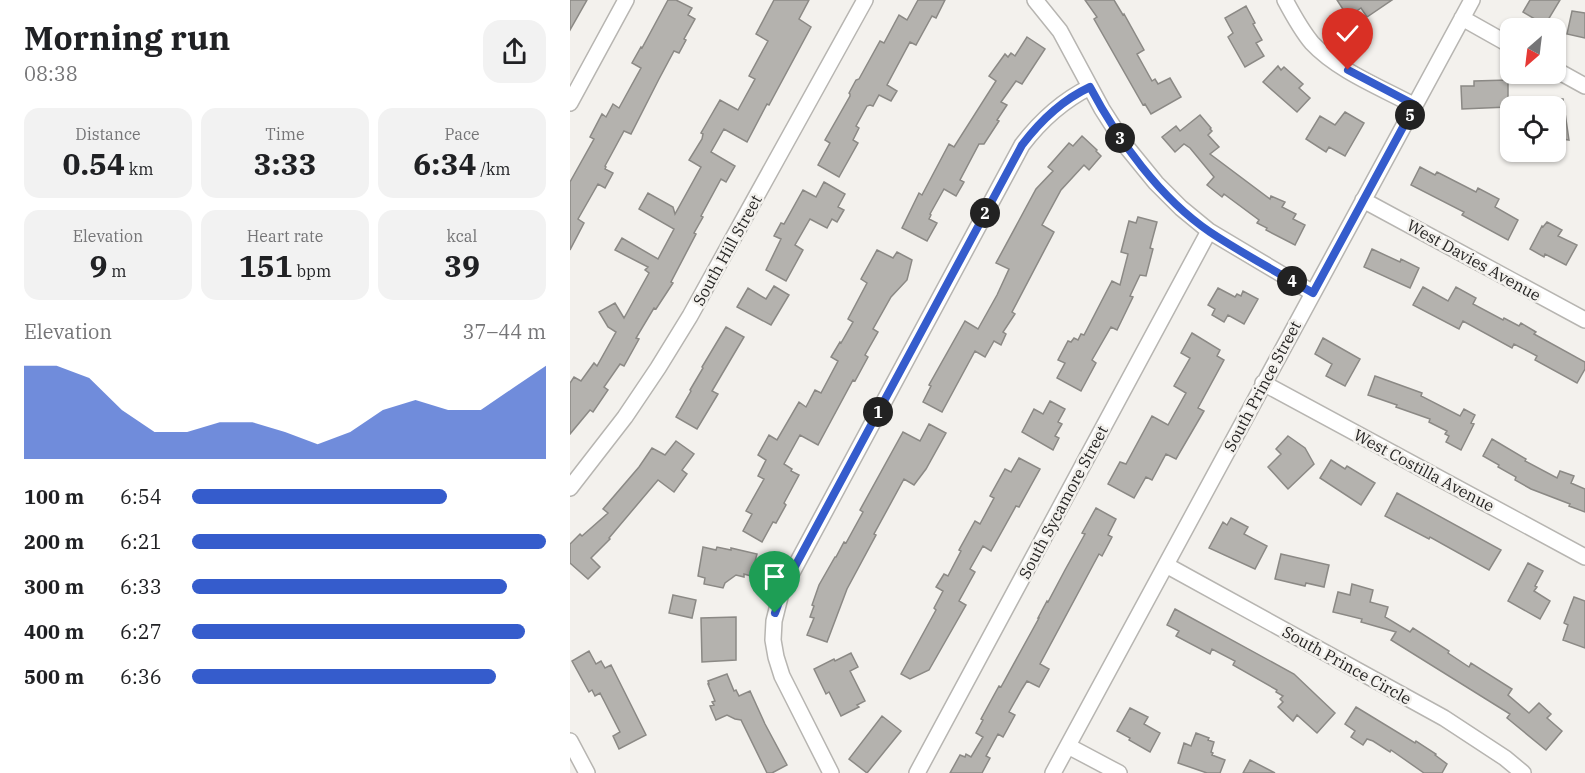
<!DOCTYPE html>
<meta charset="utf-8">
<style>
body{margin:0;font-family:"IBM Plex Serif",serif;background:#f2f2f2;color:#202124;height:100vh;display:flex;flex-direction:column;font-size:22px;white-space:nowrap}
*{box-sizing:border-box;margin:0}
p{font-size:20px;color:#757577}
.icon{flex:none;width:33px;height:33px;fill:none;stroke:currentColor;stroke-width:2;stroke-linecap:round;stroke-linejoin:round}
.map{position:relative;flex:1;overflow:hidden}
.drawer{display:flex;flex-direction:column;background:#fff;width:570px}
.drawer>*{flex:none}
.needle{width:39px;rotate:208deg}
.buttons{position:absolute;left:930px;top:18px;display:grid;gap:12px}
.buttons a{display:grid;place-items:center;width:66px;height:66px;border-radius:12px;background:#fff;box-shadow:0 2px 4px #0004;font-size:30px}
.pin{position:absolute;display:grid;place-items:center;width:51px;height:51px;color:#fff;margin:-62px -26px;border-radius:50% 50% 50% 0;rotate:-45deg;box-shadow:0 0 6px #0007}
.pin .icon{rotate:45deg}
.km{position:absolute;width:30px;height:30px;margin:-15px;border-radius:50%;background:#222;color:#fff;font-size:16px;line-height:30px;text-align:center}
.round{display:grid;place-items:center;flex:none;width:63px;height:63px;border-radius:18px;background:#f2f2f2}
.headline{display:flex;align-items:center;justify-content:space-between;height:102px;padding:0 24px}
h1{font-size:33px;font-weight:800;line-height:45px}
.stats{display:grid;grid-template-columns:repeat(3,1fr);gap:9px;height:102px;padding:6px 24px}
.stats div{display:grid;align-content:center;border-radius:15px;background:#f2f2f2;text-align:center}
.stats b{font-size:30px;font-weight:800}
.stats small{font-size:16px;font-weight:400}
.stats p{font-size:16px}
.chart{height:168px;padding:12px 24px}
.chart p{display:flex;justify-content:space-between}
.chart svg{width:100%;height:108px;margin-top:6px;fill:#355ccc;opacity:.7}
ul{padding:0 24px;list-style:none;font-size:20px}
li{display:grid;grid-template-columns:96px 72px 1fr;align-items:center;height:45px}
li i{height:15px;border-radius:8px;background:#355ccc}
main{display:flex;flex:1;min-height:0}
.map>svg:first-child{display:block}
.building{fill:#b4b2ae;stroke:#8b8985;stroke-width:1.5}
.lines{fill:none;stroke-linecap:round;stroke-linejoin:round}
.minor-casing{stroke:#b7b5b1;stroke-width:18}
.minor{stroke:#fff;stroke-width:15}
.route-casing{stroke:#fff;stroke-width:12}
.route{stroke:#355ccc;stroke-width:8}
.labels{text-anchor:middle;dominant-baseline:central;stroke-width:5;stroke-linejoin:round;paint-order:stroke}
.street-label{font-size:16px;fill:#272625;stroke:#f3f1ed}
</style>
<main>
<section class="drawer">
<div class="headline"><div><h1>Morning run</h1><p>08:38</p></div><a class="round"><svg class="icon" aria-label="share" viewBox="0 0 24 24"><path d="M12 15V3M7 8l5-5 5 5M5 13v7h14v-7"/></svg></a></div>
<div class="stats">
<div><p>Distance</p><b>0.54<small> km</small></b></div>
<div><p>Time</p><b>3:33</b></div>
<div><p>Pace</p><b>6:34<small> /km</small></b></div>
</div>
<div class="stats">
<div><p>Elevation</p><b>9<small> m</small></b></div>
<div><p>Heart rate</p><b>151<small> bpm</small></b></div>
<div><p>kcal</p><b>39</b></div>
</div>
<div class="chart"><p><span>Elevation</span>37–44 m</p>
<svg viewBox="0 0 160 44" preserveAspectRatio="none"><path d="M0 44V6L10 6L20 11L30 24L40 33L50 33L60 29L70 29L80 33L90 38L100 33L110 24L120 20L130 24L140 24L150 15L160 6V44z"/></svg>
</div>
<ul>
<li><b>100 m</b>6:54<i style="width:72%"></i></li>
<li><b>200 m</b>6:21<i style="width:100%"></i></li>
<li><b>300 m</b>6:33<i style="width:89%"></i></li>
<li><b>400 m</b>6:27<i style="width:94%"></i></li>
<li><b>500 m</b>6:36<i style="width:86%"></i></li>
</ul>
</section>
<div class="map">
<svg width="1015" height="773" viewBox="0 0 1015 773">
<rect width="100%" height="100%" fill="#f3f1ed"/>
<path class="building" d="M0,0h17l-17,30z
M98,0h8l16,8 -4,7 7,4 -11,20 2,1 -7,13 -5,-2 -15,28 -28,55 -7,-3 -19,35 1,1 -1,2 8,4 -8,15 -7,-4 -20,35 6,4 -14,27v-68l24,-43 -4,-2 12,-23 4,3 7,-13 6,4 22,-40 -9,-5 9,-16 1,1z
M204,0h35l-10,19 12,8 -42,78 -2,-1 -20,38 -23,-13 -13,23 24,14 -9,16 -5,-3 -20,37 2,1 -9,16 2,1 -25,48 2,1 -17,26 -2,-1 -18,30 3,1 -15,27 -4,-2 -16,23 4,3 -15,22 -3,-2 -20,24v-51l4,-6 7,4 13,-18 3,3 19,-34 -8,-5 -9,-15 16,-9 9,15 25,-45 -4,-3 3,-3 -33,-17 7,-12 36,21 16,-30 -35,-20 9,-16 25,14 2,7 26,-47 -12,-7 13,-21 1,-5 -2,-1 8,-14 11,-19 18,10 17,-31 -6,-3 19,-35 -12,-7z
M348,0h27l-9,18 -4,-2 -16,29 -6,-3 -23,43 10,6 -6,10 -12,-6 -6,11 -3,-1 -3,1 -11,20 3,2 -6,12 5,3 -19,34 -21,-12 12,-22 -5,-3 25,-44v-2l-1,-1 7,-13 3,-1 21,-38 4,2 15,-28 8,5z
M515,0h29l9,15 1,-1 20,36 -7,4 15,27 3,-2 3,5 12,-6 11,19 -30,17 -6,-10 -2,1 -49,-86 3,-2z
M767,0h55l-25,17 -6,-9 -13,9z
M960,0h30l-15,25 -22,-13z
M676,6l9,17 -2,1 9,16 -6,3 8,13 -19,11 -17,-30 5,-4 -8,-15z
M1002,11l13,2v25l-18,-4z
M457,37l18,12 -23,35 -6,-3 -15,21 6,3 -10,15 2,1 -15,23h-5l-19,36 4,2 -8,14 -12,-7 -14,25 1,1 -2,4 8,4 -10,18 -25,-13 17,-35 3,2 27,-51 5,3 42,-66 -7,-5 16,-22 3,3 3,-4 4,3z
M708,66l3,4 3,-3 19,17 -4,4 11,10 -13,14 -34,-30z
M938,80v27l-46,2 -1,-23h13v-5z
M986,99h7l6,41 -13,-2z
M775,112l19,11 -19,33 -16,-9 -3,5 -20,-13 14,-23 15,9z
M630,115l11,13 -1,1 2,2 -4,4 11,12 -9,7 60,45 1,-3 14,6 -3,5 14,7 -3,5 12,6 -10,20 -29,-15 1,-2 -10,-5 2,-3 -35,-26 -2,3 -15,-12 7,-8 -24,-29 -6,-4 -9,8 -13,-15 14,-11 4,5z
M512,136l15,14 -1,1 5,5 -12,14 -5,-5 -23,25 -19,35 12,7 -42,80 3,2 -12,18 3,2 -5,11 -7,-4 -9,16 -10,-6 -33,61 -19,-10 8,-16 -2,-1 36,-64 13,8 19,-34 12,-26 -13,-6 40,-74 17,-18 -5,-4 21,-24 4,3z
M850,167l15,8 2,-3 39,20 2,-4 21,11 -4,8 23,13 -10,20 -46,-25 2,-3 -53,-27z
M254,182l21,12 -7,13 6,3 -7,12 -5,-3 -5,9 -17,-9 -15,26 8,5 -17,31 -20,-11 15,-31 -7,-3 7,-13 3,1 19,-34 13,7z
M568,217l19,5 -7,26 3,1 -7,27 -6,-1 -10,21 3,1 -16,33 -6,-3 -19,33 4,3 -15,28 -24,-13 8,-15 -7,-3 10,-19 3,1 3,-4 4,2 3,-6 3,1 28,-54 8,4 8,-31 -7,-2 8,-31 7,2z
M977,222l15,8 -4,6 19,9 -11,20 -21,-11 -1,3 -14,-8 12,-23 1,1z
M802,249l28,13 1,-3 18,9 -9,20 -46,-21z
M307,250l16,8 4,-6 15,8 -5,20 -16,17 -18,32 5,3 -13,23 3,2 -13,24 -2,-1 -35,65 -18,-10 -16,29 8,5 -1,2 8,4 -15,28 2,2 -10,18 -3,-1 -11,20 -19,-11 9,-17 -6,-3 18,-32 -6,-3 8,-16 -8,-5 11,-20 8,5 22,-38 7,5 9,-17 6,3 17,-32 -7,-4 9,-15 1,1 12,-21 -5,-3 19,-36 -6,-4z
M204,286l15,9 -18,30 -34,-18 11,-19 18,11z
M853,287l25,14 8,-14 20,11 -3,6 30,16 1,-2 15,8 2,-3 15,9 -2,2 51,28v7l-8,14 -42,-23 2,-4 -23,-12 -2,4 -49,-27 -4,8 -46,-24z
M648,288l17,9 2,-3 4,2 2,-5 15,8 -14,25 -16,-9 -4,7 -12,-7 3,-6 -7,-4z
M156,327l18,10 -32,54 6,3 -21,35 -21,-12 15,-26 -1,-1 13,-22 -1,-1z
M622,333l28,17 -3,6 7,4 -26,48 6,3 -28,48 -10,-5 -14,26 -6,-3 -12,21 -26,-14 12,-22 6,2 26,-48 16,9 18,-32 -12,-7 16,-28 -9,-5z
M753,338l37,21 -15,27 -19,-10 6,-12 -17,-10z
M805,376l47,17 -1,3 39,20 4,-7 11,6 -4,8 3,1 -13,26 -15,-8 3,-6 -4,-2 2,-3 -18,-9 1,-3 -34,-12 1,-2 -29,-10z
M480,401l15,8 -7,13 4,2 -7,12 4,2 -6,12 -31,-18 12,-23 9,5z
M359,424l17,9 -20,36 -12,16 -10,-6 -30,55 2,1 -29,54 -20,53 -20,-7 7,-17 -4,-1 4,-11 -2,-1 7,-20 16,-28h1l8,-15 2,1 17,-31 -3,-2 43,-78 17,9z
M718,436l17,12 9,16 -26,25 -20,-22 13,-13 -5,-5z
M922,439l34,20 -1,2 32,17 3,-7 14,5 -3,7 14,6v23l-16,-6 1,-2 -39,-15 -16,-9 1,-3 -18,-10 1,-2 -16,-9z
M106,441l18,13 -12,16 5,4 -13,18 -16,-12 -49,58 1,1 -19,19 9,9 -12,12 -18,-16v-19l10,-10 2,2 26,-23 -5,-4 36,-42 13,-19 13,7z
M449,458l21,11 -21,38 -3,-1 -25,45 -8,-5 -13,23 5,3 -16,29 7,4 -37,65 -19,9 -9,-5 35,-64 -2,-2 9,-17 -7,-4 8,-13 4,2 13,-25 -2,-1 16,-29 5,3 14,-26 -4,-2 15,-27 6,3z
M761,460l14,9 2,-3 28,17 -14,22 -41,-27z
M827,493l104,57 -12,20 -59,-33 -1,2 -44,-23z
M526,508l20,11 -8,16 4,2 -10,19 -3,-2 -59,110 9,5 -10,18 -12,-6 -5,8 -13,23 6,3 -12,22 -5,-3 -12,22 4,2 -8,15h-32l10,-18 5,2 1,-3 5,3 12,-20 -7,-4 7,-13 -2,-1 18,-33 2,1 38,-69h-1l9,-17 1,1 17,-32 20,-36 -3,-1z
M661,518l17,9 -4,7 23,12 -12,23 -46,-21 14,-26 4,3z
M133,547l13,3 1,-3 14,3v-2l26,6 -6,22 -7,-2v3l-8,-2 -11,8 -2,5 -19,-4 1,-6 -7,-2z
M711,554l48,11 -5,22 -18,-4 -1,3 -30,-7z
M958,563l15,8 -8,15 2,1 -3,4 16,10 -10,18 -32,-18z
M782,584l21,6 -3,12 18,5 -3,10 25,15 3,-4 36,23 -1,2 21,14 2,-4 41,26 -4,6 21,18 10,-10 12,11 -4,4 15,13 -16,19 -39,-32 3,-4 -119,-74 5,-8 -35,-10 1,-3 -29,-7 5,-20 12,3z
M103,595l23,5 -4,18 -23,-5z
M1004,597l11,4v47l-22,-8 5,-15 -4,-2z
M605,609l119,65 41,39 -18,20 -20,-18 -4,6 -15,-14 5,-5 -3,-3 3,-3 -7,-4 1,-2 -44,-25 2,-4 -23,-12 -2,5 -34,-18 3,-5 -12,-6z
M166,617v43l-34,2 -1,-44z
M19,651l7,13 5,-3 4,7 6,-3 35,70 -27,14 -6,-13 7,-4 -20,-39 -5,3 -3,-6 -3,2 -17,-31z
M281,653l7,14 -8,4 15,30 -8,4 2,2 -18,9 -12,-24 -3,2 -12,-25 20,-10 1,2z
M157,674l7,17 2,-1 3,6 11,-5 15,33 22,41 -15,8h-5l-26,-53 -6,-1 -8,-4 -11,5 -6,-14 4,-1 -2,-3 3,-1 -7,-17h1l-1,-3z
M786,707l59,36 1,-2 20,13 -1,1 12,9 -5,9h-18l-33,-23 -1,2 -17,-11 -6,-2 -4,6 -12,-8 4,-6 -10,-7z
M560,708l18,9 -4,7 16,9 -10,19 -21,-12 1,-2 -13,-7z
M312,716l19,15 -34,42 -18,-14z
M626,733l13,5 -1,2 6,2 -3,10 2,1 -1,2 13,5 -5,13h-13l-29,-10 6,-20 7,3z
M680,760l25,13h-32z"/>
<g class="lines">
<defs>
<path id="minor" d="M465,0l25,31 42,78 23,36 31,38 25,25 28,23 104,62
M715,0c8,15 16,30 27,43 26,28 70,45 103,63
M892,18l48,27
M986,70l29,16
M0,103l56,-103
M793,200l222,120
M693,383l322,174
M0,488l55,-71 33,-49 32,-52 175,-316
M596,565l278,153 61,40 18,15
M0,741l17,32
M498,746l51,27
M261,773l-49,-97 -6,-19 -3,-17 1,-19 7,-28 241,-448c19,-25 40,-44 68,-58
M347,773l292,-542
M483,773l419,-773"/>
</defs>
<use href="#minor" class="minor-casing"/>
<use href="#minor" class="minor"/>
</g>
<g class="lines">
<defs>
<path id="route" d="M205,613l11,-30 236,-438c19,-25 40,-45 68,-58 28,53 70,111 120,145 33,22 69,41 103,61l102,-188 -67,-35"/>
</defs>
<use href="#route" class="route-casing"/>
<use href="#route" class="route"/>
</g>
<g class="labels">
<g class="street-label">
<text transform="translate(157 250) rotate(-61)">South Hill Street</text>
<text transform="translate(904 260) rotate(29)">West Davies Avenue</text>
<text transform="translate(692 386) rotate(-62)">South Prince Street</text>
<text transform="translate(854 470) rotate(28)">West Costilla Avenue</text>
<text transform="translate(493 502) rotate(-62)">South Sycamore Street</text>
<text transform="translate(777 665) rotate(29)">South Prince Circle</text>
</g>
</g>
</svg>
<div class="buttons">
<a><svg class="needle" viewBox="-14 -14 28 28"><path d="M0-13l5 13h-10z" fill="#e53935"/><path d="M0 13l5-13h-10z" fill="#757577"/></svg></a>
<a><svg class="icon" aria-label="locate" viewBox="0 0 24 24"><circle cx="12" cy="12" r="6"/><path d="M12 2v4M12 18v4M2 12h4M18 12h4"/></svg></a>
</div>
<div class="pin" style="left:205px;top:613px;background:#1e9e55"><svg class="icon" aria-label="arrive" viewBox="0 0 24 24"><path d="M6 21V4h12l-3 4 3 4H6"/></svg></div>
<div class="pin" style="left:778px;top:70px;background:#d93025"><svg class="icon" aria-label="check" viewBox="0 0 24 24"><path d="M5 12l5 5 9-10"/></svg></div>
<b class="km" style="left:308px;top:412px">1</b>
<b class="km" style="left:415px;top:213px">2</b>
<b class="km" style="left:550px;top:138px">3</b>
<b class="km" style="left:722px;top:281px">4</b>
<b class="km" style="left:840px;top:115px">5</b>
</div>
</main>
